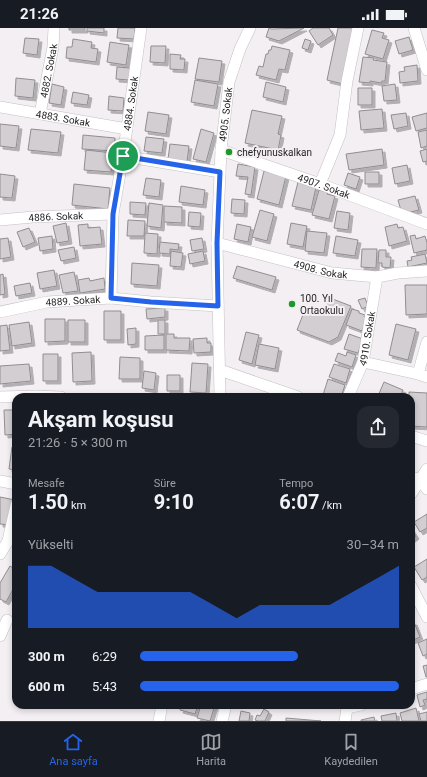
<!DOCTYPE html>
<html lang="tr">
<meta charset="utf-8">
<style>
body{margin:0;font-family:Roboto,sans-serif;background:#242831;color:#f1f3f6;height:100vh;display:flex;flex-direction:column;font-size:15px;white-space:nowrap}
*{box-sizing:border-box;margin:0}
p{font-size:13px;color:#9ea1a6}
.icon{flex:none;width:22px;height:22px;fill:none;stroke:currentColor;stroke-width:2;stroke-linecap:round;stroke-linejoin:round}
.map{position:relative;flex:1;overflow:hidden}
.side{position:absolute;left:12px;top:365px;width:403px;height:316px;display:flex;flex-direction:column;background:#171b24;border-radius:12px;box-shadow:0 2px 6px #0003}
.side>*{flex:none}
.pin{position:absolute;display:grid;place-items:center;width:34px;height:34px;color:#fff;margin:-17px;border:2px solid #fff;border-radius:50%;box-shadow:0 1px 4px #0007}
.round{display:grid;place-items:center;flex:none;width:42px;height:42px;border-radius:12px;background:#242831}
.head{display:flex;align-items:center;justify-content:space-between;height:68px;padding:0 16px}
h1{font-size:22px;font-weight:700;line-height:30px}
.stats{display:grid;grid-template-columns:repeat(3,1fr);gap:6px;height:68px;padding:4px 16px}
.stats div{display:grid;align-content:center}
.stats b{font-size:20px;font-weight:700}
.stats small{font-size:11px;font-weight:400}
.stats p{font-size:11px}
.chart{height:112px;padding:8px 16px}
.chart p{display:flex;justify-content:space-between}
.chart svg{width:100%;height:72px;margin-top:4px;fill:#2563eb;opacity:.7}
ul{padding:0 16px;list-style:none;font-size:13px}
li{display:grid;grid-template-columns:64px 48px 1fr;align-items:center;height:30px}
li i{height:10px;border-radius:5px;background:#2563eb}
.status{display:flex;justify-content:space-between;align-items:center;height:28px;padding:0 20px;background:#171b24;direction:ltr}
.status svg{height:11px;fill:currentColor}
.menu{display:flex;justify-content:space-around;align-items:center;height:56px;border-top:1px solid #363941;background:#171b24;font-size:11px;color:#9ea1a6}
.menu a{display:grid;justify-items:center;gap:2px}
.menu .selected{color:#2563eb}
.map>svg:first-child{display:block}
.building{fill:#d2ced2;stroke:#918d91;filter:url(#shadow)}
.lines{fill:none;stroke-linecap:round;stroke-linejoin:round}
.street-casing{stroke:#c4c0c4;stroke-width:12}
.street{stroke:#fff;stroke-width:11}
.route-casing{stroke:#fff;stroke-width:8}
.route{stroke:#2563eb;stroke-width:5}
.poi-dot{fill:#1f9829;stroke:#f3eff3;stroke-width:1.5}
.labels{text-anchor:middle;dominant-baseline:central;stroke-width:4;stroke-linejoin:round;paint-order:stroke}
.street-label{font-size:10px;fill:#211f21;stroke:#f3eff3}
.poi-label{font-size:10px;fill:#211f21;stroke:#f3eff3;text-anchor:start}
</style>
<div class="status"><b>21:26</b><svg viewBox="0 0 49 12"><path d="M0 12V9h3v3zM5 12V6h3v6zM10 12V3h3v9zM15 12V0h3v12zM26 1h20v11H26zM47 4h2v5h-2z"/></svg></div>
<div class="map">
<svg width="427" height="693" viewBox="0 0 427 693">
<defs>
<filter id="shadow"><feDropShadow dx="3" dy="3" stdDeviation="0" flood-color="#0004"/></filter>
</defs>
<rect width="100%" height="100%" fill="#f3eff3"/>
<path class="building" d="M69,0h16v2h-16z
M87,0h17v5l-17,-2z
M118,0h17l-1,11 -17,-1z
M269,0l2,1 33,-1 -25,13 -13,-4z
M313,0h16l4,7 -15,10 -9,-14z
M338,0h17l-12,56 -16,-4z
M372,2l12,3 -2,5 7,2 -6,19 -18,-5z
M409,9l4,13 -14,4 -4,-13z
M25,10l14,1 -2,16 -14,-2z
M73,11l19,3 -1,6 7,1 -2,13 -30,-4 1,-11h5z
M305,11l6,2 -3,9 -6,-2z
M110,14l19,3 -3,20 -19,-3z
M151,18h15l-1,17 -15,-1z
M272,18l18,4 -5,20 -6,-1 -3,11 -20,-5 3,-9 4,1 3,-13h2l1,-4h2z
M170,26l11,1 -1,4h5l-1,11 -14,-1z
M363,29l11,1 -1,2 14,2 -2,19h-3l-1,2 -11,-2v2l-11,-1z
M199,30l23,3 -3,21 -24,-3z
M417,37l1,16 -18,2 -1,-11 6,-1 -1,-4z
M117,39l13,1 -1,12 -13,-1z
M16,50l19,2 -2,18 -18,-2z
M195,52l23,4 -4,22 -23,-4z
M266,54l20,5 -3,15 -20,-5z
M52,56l12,3 -3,18 -12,-2z
M395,56l2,16 -13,1 -2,-15z
M358,60h14v17h-14z
M73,64l16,3 -2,10 -16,-2z
M109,68l15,2 -1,13 -15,-1z
M382,81l2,19 -23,2 -2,-19z
M252,82l30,6 -4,18 3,1 -3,15 -33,-7z
M148,84l21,3 -3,19 -21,-3z
M406,85l2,13 -14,3 -3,-14z
M427,85v15l-11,3 -4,-14z
M0,96l19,2 -3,22 -16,-2z
M31,101l30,3 -3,21 -30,-3z
M201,101l13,4 -8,29 -13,-3z
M427,102v16l-6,2 -3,-16z
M83,107l32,3 -1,13 -32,-2z
M146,109l18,2 -2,14 -18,-2z
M170,116l19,2 -2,16 -19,-3z
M382,121l2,16 -35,5 -3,-16z
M427,121v12l-4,1 -3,-11z
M86,122l27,3 -2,19 -27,-2z
M238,136l17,3 -4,28 -6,-1 3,-17 -12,-1z
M407,137l3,16 -15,3 -3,-16z
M264,143l22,5 -7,29 -22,-6z
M365,144h14v12h-14z
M348,145l12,4 -4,12 -12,-4z
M0,146l15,2 -3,22 -12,-1z
M146,150l15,2 -2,17 -16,-2z
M298,154l18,5 -5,23 -19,-4z
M74,156l36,4 -2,21 -36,-4z
M181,158l24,4 -2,15 -24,-3z
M319,162l9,2 -1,2 8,2 -6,23 -17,-4z
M415,168l4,14 -17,4 -4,-14z
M232,171l13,1 -1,14 -13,-1z
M130,174l16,1 -1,12 -15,-1z
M149,175l14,2 -2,23 -14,-2z
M164,178l18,1v16l-18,-1z
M260,182l14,4 -7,27 -15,-4z
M337,183l13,2 -2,17 -14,-2z
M189,184l12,1 -1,14 -12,-1z
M128,192l17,1 -1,15h-17z
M66,195l3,18 -12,2 -4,-17z
M291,195l16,3 -4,21 -16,-3z
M88,196v4l12,-1 2,17 -22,2 -2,-21z
M237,196l14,3 -3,15 -14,-3z
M397,196l1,4 5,-1 4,14 -18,5 -4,-19z
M29,200l6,14 -12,5 -6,-15z
M307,203l20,2 -3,20 -19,-2z
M145,205l13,1 -1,20 -13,-1z
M415,207l1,4 9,-3 2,7v7l-13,3 -4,-17z
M52,208l1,13 -13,2 -2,-13z
M336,208l22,4 -3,16 -22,-3z
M8,210l3,19 -11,2v-20z
M202,210l2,11 -12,2 -2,-11z
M160,214l19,2 -1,6 -8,-1v5l-11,-1z
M74,219l2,11 -15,3 -3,-11z
M362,221h15l-1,19 -15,-1z
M379,222h7v7h5l-1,11 -8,-1v-4h-4z
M171,223l12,2 -2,14 -11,-1z
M203,223l2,10 -15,3 -2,-10z
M425,226l2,9 -19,4 -1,-6 5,-1 -1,-3z
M132,235l27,2 -2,21 -26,-2z
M237,238l39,11 -4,13 -39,-12z
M54,242l3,16 -17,3 -3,-16z
M74,244l4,19 -15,2 -4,-18z
M3,246l2,20 -5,1v-20z
M89,250l1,3 14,-3 1,11 -25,4 -2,-13z
M30,255l2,10 -16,3 -2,-10z
M405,257h22v29l-21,1z
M330,270l21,8 -13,31 -9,5 -32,-12 9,-23 10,4 11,-5z
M365,270l3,8 -6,3 -4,-9z
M165,280v9l-18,2 -1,-10z
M352,281l7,2v2l6,2 -1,2 3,1 -5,13 -16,-6z
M104,283h17v29h-17z
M45,291h20v22l-20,1z
M68,292h17v22h-17z
M158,292h7v14h-7z
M29,294l3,21 -20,3 -3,-21z
M396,296l20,5 -8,31 -19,-5z
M7,297l3,25 -10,1v-25z
M136,300v16l-8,1 -1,-16z
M246,304l13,3 -7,29 -13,-4z
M166,306h8v4h16l-1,13 -23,-1z
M349,306l14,5 -5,14 -14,-4z
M164,307v15h-19v-14z
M207,310v5h4v9l-17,1 -1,-14z
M259,316l20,4 -4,21 -20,-4z
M91,324l1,29 -19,1 -1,-29z
M347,324l9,3 -4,12 -17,-6 3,-8 8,3z
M43,326h15v27h-15z
M120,329l20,1v21h-21z
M192,335l16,1 -2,29 -16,-1z
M29,336l2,17 -31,3v-18z
M334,336l16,5 -4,14 -17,-6z
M144,343l12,2 -2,17 -12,-2z
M167,347h13v16h-13z
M328,351l17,6 -4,12h-13l-5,-2z
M384,354l19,8 -3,7h-28l1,-3 5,2z
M409,364l18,1v34l-16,-1 1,-14h-1v-15h-2z
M4,382h12v24l-11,1z
M12,419l4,1v22l-7,-1z
M0,469l15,3 -4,25 -11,-1z
M427,486v14l-7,4 -6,-10z
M411,500l5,8 -5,4z
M427,531v18l-5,3 -8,-13z
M10,538l6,4v14l-10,18 -6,-3v-16z
M414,594l6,15 -9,4v-18z
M427,611v15l-4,2 -5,-13z
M427,637v12h-1l-3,-11z
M427,664v7l-4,1 2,5 -5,2 -3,-12z
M181,677h17l-3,9 -15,-4z
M201,677h14l-5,16 -13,-3z
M416,680l3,13h-17l-2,-8z
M264,681l5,3 -4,9h-7l-3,-1 2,-5 3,1z
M241,683l9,2 -1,8h-10z
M427,684v9h-6l-2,-7z
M396,685l1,8h-15l-1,-5z
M374,689l1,4h-14v-1z
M286,690l35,3h-35z"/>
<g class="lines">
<defs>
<g id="street">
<path d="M414,0l13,42"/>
<path id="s1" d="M0,79l127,22"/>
<path id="s2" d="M40,86l13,-67 1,-19"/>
<path id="s3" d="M221,122l99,34 107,40"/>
<path d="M123,128l97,16"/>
<path d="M320,156l20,-49 7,-54 11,-53"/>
<path id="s4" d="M0,192l33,-3 80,-3"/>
<path id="s5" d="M217,215l115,30 45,4 21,-4 29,-2"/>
<path id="s6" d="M111,270l2,-84 10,-58 18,-128"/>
<path id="s7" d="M0,284l47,-10 64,-4 40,4 67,4"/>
<path d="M363,334l55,12 9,3"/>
<path d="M220,342l78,27"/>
<path d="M418,346l9,-32"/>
<path d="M0,369l35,-1 26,1"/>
<path id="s8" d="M220,369l-3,-154 4,-93 8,-68 11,-33 10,-21"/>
<path id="s9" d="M348,369l15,-35 14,-85"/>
<path d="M411,408l16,5"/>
<path d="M411,449l9,2 7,10"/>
<path d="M0,453l16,3"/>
<path d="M411,466l16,-25"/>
<path d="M0,526l8,-13 8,-36"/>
<path d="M411,558l16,31"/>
<path d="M0,608l7,-16"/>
<path d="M411,661l16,-5"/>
<path d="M347,680l14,-3"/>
<path d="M159,693l3,-16"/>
<path d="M222,693l4,-16"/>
<path d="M345,693l2,-13 -1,-3"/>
</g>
</defs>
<use href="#street" class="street-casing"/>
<use href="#street" class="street"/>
</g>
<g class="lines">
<defs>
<path id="route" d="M123,128l97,16 -3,71 1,63 -67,-4 -40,-4 2,-84z"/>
</defs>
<use href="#route" class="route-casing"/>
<use href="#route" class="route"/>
</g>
<g class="poi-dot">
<circle cx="229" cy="124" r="4"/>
<circle cx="292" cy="276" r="4"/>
</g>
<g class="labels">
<g class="street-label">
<text stroke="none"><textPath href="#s2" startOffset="44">4882. Sokak</textPath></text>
<text stroke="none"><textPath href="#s6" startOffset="196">4884. Sokak</textPath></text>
<text stroke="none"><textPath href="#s8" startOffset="283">4905. Sokak</textPath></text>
<text stroke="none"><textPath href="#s1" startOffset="64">4883. Sokak</textPath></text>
<text stroke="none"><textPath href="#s3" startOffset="109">4907. Sokak</textPath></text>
<text stroke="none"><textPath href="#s4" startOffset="56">4886. Sokak</textPath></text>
<text stroke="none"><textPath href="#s5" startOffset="107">4908. Sokak</textPath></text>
<text stroke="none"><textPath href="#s7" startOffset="74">4889. Sokak</textPath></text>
<text stroke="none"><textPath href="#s9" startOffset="62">4910. Sokak</textPath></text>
</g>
<g class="poi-label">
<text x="237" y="124">chefyunuskalkan</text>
<text x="300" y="270">100. Yıl<tspan x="300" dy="12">Ortaokulu</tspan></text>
</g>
</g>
</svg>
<div class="pin" style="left:123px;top:128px;background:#1e9e55"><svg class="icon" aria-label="arrive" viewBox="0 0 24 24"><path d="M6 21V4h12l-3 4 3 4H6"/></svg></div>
<section class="side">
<div class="head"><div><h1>Akşam koşusu</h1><p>21:26 · 5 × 300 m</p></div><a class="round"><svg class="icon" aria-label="share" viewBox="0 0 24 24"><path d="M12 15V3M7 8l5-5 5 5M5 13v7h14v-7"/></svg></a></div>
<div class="stats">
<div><p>Mesafe</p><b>1.50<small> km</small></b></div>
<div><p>Süre</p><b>9:10</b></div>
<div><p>Tempo</p><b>6:07<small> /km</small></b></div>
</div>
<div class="chart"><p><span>Yükselti</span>30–34 m</p>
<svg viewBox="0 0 160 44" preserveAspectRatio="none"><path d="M0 44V6L10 6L20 14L30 22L40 22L50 22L60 22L70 22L80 30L90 38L100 30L110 30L120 30L130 30L140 22L150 14L160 6V44z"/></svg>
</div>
<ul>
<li><b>300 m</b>6:29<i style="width:61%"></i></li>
<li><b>600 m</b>5:43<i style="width:100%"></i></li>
</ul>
</section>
</div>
<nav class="menu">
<a class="selected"><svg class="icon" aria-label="home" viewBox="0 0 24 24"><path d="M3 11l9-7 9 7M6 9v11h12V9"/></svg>Ana sayfa</a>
<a><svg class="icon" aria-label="map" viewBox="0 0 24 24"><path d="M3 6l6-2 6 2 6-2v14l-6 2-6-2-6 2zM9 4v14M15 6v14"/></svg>Harita</a>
<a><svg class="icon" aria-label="saved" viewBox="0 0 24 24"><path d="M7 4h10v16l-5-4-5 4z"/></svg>Kaydedilen</a>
</nav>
